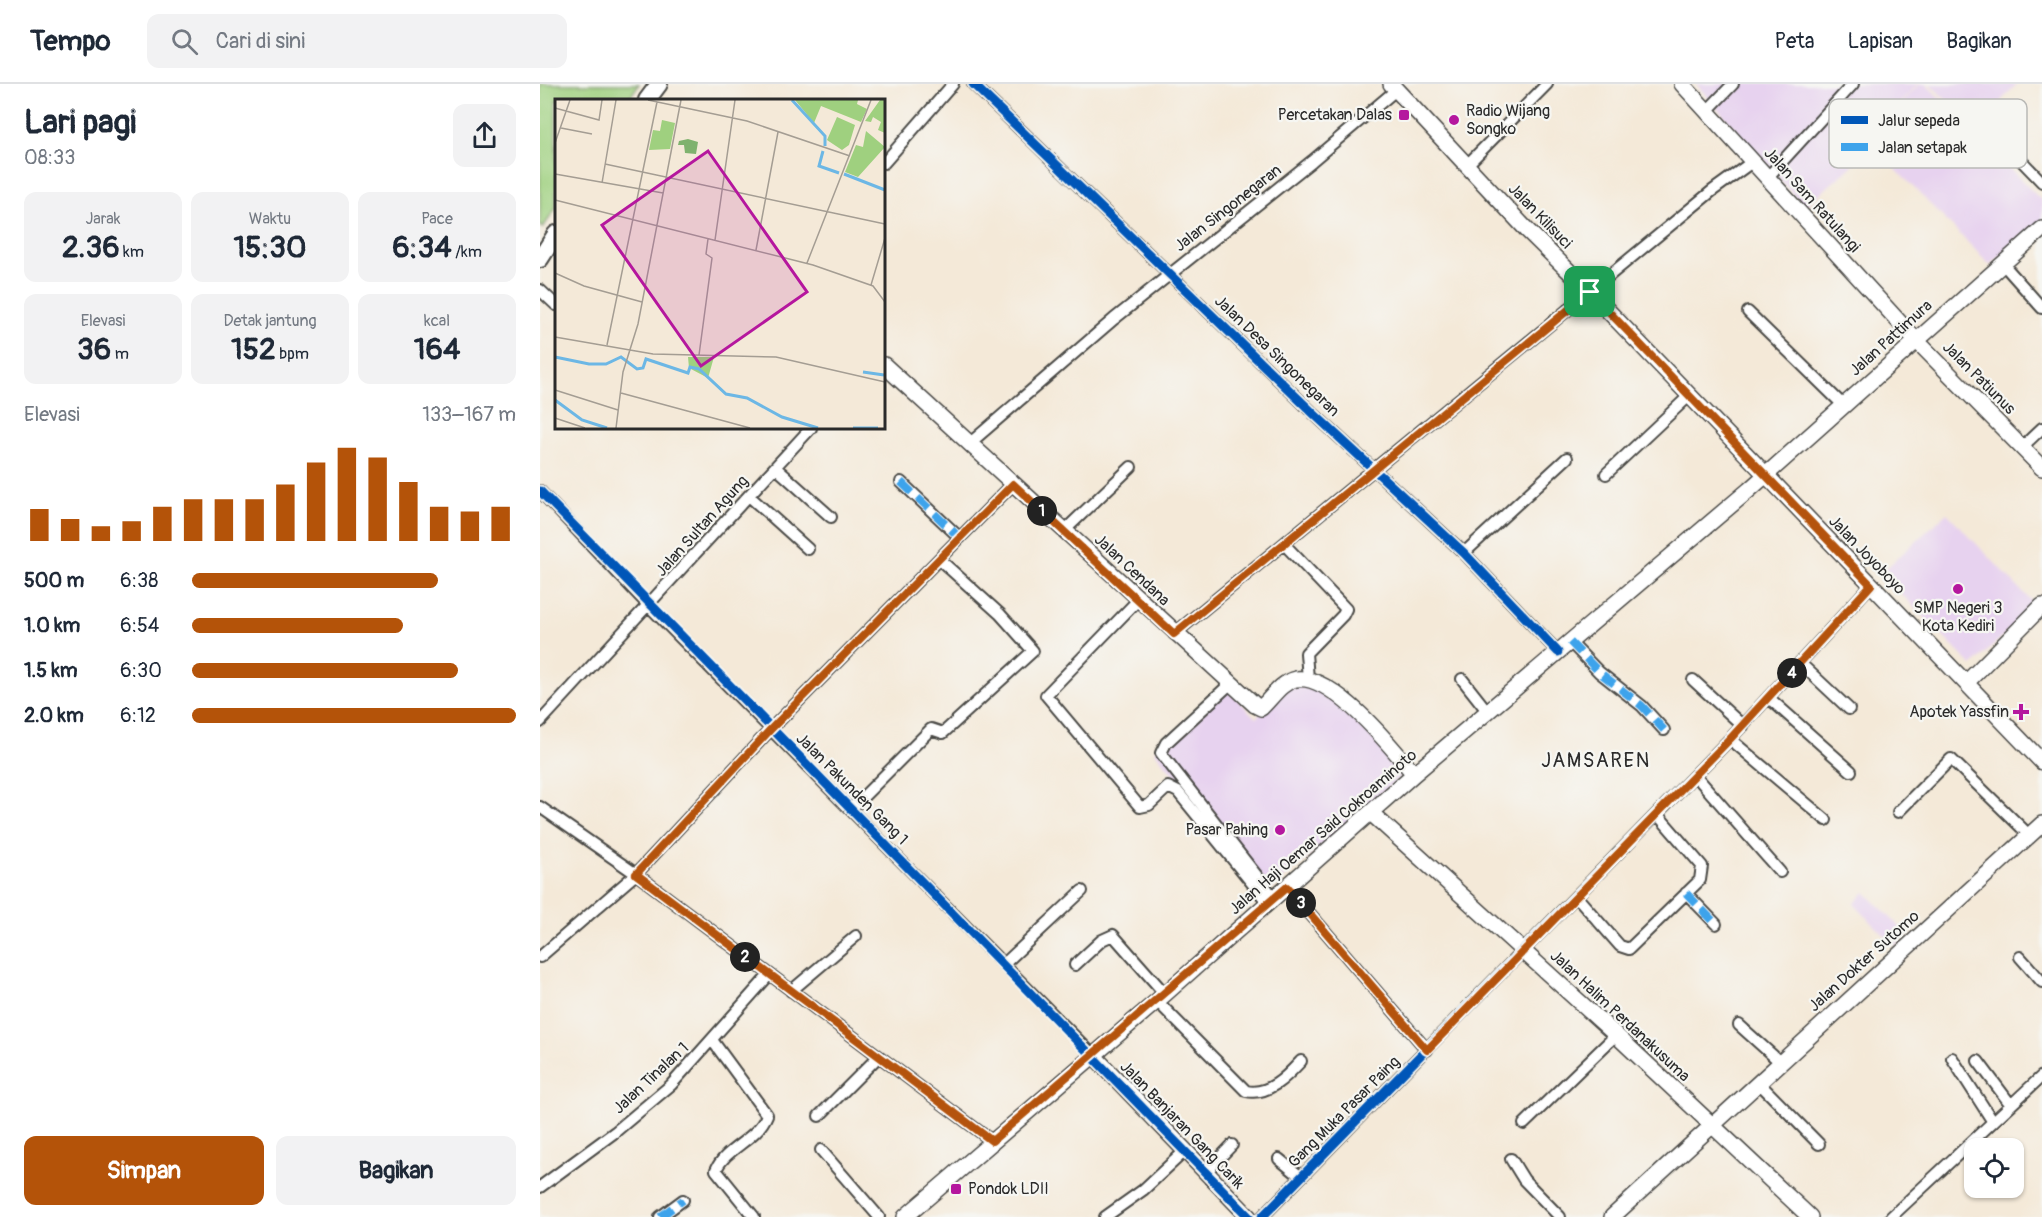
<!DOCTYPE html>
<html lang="id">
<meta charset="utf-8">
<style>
body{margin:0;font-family:Pangolin,sans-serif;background:#f2f2f3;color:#1f2937;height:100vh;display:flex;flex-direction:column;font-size:22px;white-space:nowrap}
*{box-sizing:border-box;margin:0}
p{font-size:20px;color:#747a83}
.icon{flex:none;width:33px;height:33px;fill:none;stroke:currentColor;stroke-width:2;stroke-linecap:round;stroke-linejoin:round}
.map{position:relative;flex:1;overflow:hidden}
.sheet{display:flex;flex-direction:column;background:#fff;width:540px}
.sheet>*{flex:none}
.controls{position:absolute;left:1424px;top:1054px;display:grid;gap:12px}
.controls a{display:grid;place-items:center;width:60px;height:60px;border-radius:12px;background:#fff;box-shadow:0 2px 4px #0004;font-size:30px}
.pin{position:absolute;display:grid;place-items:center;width:51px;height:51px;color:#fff;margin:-26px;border-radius:12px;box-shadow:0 3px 9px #0006}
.km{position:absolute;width:30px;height:30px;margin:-15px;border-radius:50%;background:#222;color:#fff;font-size:16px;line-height:30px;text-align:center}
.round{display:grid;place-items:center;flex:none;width:63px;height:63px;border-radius:12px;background:#f2f2f3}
.headline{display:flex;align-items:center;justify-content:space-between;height:102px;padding:0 24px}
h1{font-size:33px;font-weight:800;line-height:45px}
.figures{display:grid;grid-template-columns:repeat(3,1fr);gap:9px;height:102px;padding:6px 24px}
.figures div{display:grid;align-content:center;border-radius:12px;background:#f2f2f3;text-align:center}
.figures b{font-size:30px;font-weight:800}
.figures small{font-size:16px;font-weight:400}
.figures p{font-size:16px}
.chart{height:168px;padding:12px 24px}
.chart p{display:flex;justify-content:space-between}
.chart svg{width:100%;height:108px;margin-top:6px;stroke:#b45309;stroke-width:6}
.cta{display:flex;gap:12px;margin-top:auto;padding:12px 24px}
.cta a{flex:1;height:69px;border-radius:12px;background:#b45309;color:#fff;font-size:24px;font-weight:800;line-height:69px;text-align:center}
.cta a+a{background:#f2f2f3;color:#1f2937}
ul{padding:0 24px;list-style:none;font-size:20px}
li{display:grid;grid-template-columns:96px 72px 1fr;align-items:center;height:45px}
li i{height:15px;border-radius:8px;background:#b45309}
header{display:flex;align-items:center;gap:36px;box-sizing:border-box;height:84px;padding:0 30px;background:#fff;border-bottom:2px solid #e0e1e3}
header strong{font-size:28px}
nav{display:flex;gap:33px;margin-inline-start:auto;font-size:21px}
.search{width:420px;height:54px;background:#f2f2f3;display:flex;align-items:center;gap:15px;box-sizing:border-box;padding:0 21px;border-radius:12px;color:#747a83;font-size:22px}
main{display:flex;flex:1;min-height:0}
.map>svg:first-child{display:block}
.built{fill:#e7d2ef}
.green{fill:#9fd07f;stroke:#657e55;stroke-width:1.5}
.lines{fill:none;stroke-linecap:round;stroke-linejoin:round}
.street-casing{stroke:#494845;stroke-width:14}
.secondary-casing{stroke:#494845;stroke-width:18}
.primary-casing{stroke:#494845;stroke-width:20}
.street{stroke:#fff;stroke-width:10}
.secondary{stroke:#fff;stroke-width:15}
.primary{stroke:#fff;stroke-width:16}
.quiet{stroke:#3ea3eb;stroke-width:8;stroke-dasharray:15 8;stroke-linecap:butt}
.cycleway-casing{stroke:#f6f6f2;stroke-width:13}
.cycleway{stroke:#0057b8;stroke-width:9}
.route-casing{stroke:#fff;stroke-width:12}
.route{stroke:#b45309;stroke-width:8}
.poi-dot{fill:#b5179e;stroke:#f6f6f2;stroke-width:2}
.labels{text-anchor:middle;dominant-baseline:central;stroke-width:4.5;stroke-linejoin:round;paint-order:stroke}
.poi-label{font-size:16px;fill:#2b2b2b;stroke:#f6f6f2;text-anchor:end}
.street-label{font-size:16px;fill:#2b2b2b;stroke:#f6f6f2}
.quarter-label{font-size:20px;letter-spacing:1.5px;fill:#2b2b2b;stroke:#f6f6f2}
.inset-river{fill:none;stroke:#6cb7e5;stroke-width:3}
.inset-road{fill:none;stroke:#a49d93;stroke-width:1.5}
.view{fill:#b5179e;fill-opacity:0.15;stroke:#b5179e;stroke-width:3}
.inset-edge{fill:none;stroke:#2b2b2b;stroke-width:3}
.key{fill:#f6f6f2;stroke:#b9b9b6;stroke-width:1.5}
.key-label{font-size:16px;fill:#2b2b2b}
</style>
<header>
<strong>Tempo</strong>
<div class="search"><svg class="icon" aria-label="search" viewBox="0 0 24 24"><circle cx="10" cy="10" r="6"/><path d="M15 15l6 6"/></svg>Cari di sini</div>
<nav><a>Peta</a><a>Lapisan</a><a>Bagikan</a></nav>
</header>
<main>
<section class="sheet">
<div class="headline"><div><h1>Lari pagi</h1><p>08:33</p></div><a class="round"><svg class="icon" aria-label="share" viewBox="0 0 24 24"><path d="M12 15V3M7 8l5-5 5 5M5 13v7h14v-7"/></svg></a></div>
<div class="figures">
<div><p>Jarak</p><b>2.36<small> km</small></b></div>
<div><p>Waktu</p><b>15:30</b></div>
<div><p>Pace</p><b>6:34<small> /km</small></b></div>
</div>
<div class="figures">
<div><p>Elevasi</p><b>36<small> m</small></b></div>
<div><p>Detak jantung</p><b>152<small> bpm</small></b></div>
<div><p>kcal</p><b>164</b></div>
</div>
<div class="chart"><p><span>Elevasi</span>133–167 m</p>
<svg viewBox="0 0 160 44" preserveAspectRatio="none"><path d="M5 44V31M15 44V35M25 44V38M35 44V36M45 44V30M55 44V27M65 44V27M75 44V27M85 44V21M95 44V12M105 44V6M115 44V10M125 44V20M135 44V30M145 44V32M155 44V30"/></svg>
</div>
<ul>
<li><b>500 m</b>6:38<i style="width:76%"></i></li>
<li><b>1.0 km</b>6:54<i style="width:65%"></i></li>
<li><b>1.5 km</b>6:30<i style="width:82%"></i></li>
<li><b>2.0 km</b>6:12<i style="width:100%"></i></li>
</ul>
<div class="cta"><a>Simpan</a><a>Bagikan</a></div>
</section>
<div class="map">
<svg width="1502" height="1133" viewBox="0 0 1502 1133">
<rect width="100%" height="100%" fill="#f6f6f2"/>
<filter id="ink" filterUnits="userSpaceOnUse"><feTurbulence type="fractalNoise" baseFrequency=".0167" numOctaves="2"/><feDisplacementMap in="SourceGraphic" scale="12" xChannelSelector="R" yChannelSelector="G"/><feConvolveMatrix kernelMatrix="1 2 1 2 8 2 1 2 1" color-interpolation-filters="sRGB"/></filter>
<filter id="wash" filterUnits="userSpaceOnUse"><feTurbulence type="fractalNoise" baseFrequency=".008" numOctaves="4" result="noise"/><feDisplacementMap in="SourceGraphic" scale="24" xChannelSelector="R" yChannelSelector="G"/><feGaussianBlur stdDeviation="1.35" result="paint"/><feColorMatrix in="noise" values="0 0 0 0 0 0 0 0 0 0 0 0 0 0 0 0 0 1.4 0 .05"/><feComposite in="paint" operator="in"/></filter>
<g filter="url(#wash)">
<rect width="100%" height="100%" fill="#f4e9d8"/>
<path class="built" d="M1156,0h222l-36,38 38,-38h6l116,117v21l-52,43 -125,-127 -2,2 9,9 -68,58z
M1390,0h87l-42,44z
M1407,429l88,92 -63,61 -91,-93z
M778,598l90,89 -136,118 -118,-138 71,-64 31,31 30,-31z
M1325,808l42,42 -12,12 -41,-42z"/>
<path class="green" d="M0,0h99l-11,16h-72v108l-13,20 -3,-3z"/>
</g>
<g filter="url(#ink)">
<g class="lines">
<defs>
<path id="street" d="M433,0l341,330 150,139 94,99
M1167,27l26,-27
M1446,40l56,58
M344,79l69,-79
M927,81l80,-81
M1227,94l86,-94
M1462,179l40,45
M0,206l16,15
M1208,228l95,93
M429,360l145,-125 198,-158 84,-71
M1482,363l20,-19
M235,383l56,50
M1066,390l83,-78
M361,398l59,56
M0,407l109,115 444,449
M209,412l59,53
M524,447l67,-64
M744,460l62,65 -3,6 -37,38 2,26
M924,469l103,-95
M598,516l-92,95 94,112 9,-2 19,-18 10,5 91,112
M634,550l538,-443 40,-29
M1030,558l29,30 43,34 22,24
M1260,579l49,46
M922,595l26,33
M1153,596l50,46
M690,600l-64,59 -5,10 114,146
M1229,614l82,73
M0,638l271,-294
M1190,655l96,81
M1155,691l85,97
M0,723l96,67 356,267
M311,725l80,-80 12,4 90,-82 -33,-37 -60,-54
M1358,728l53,-53 78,76
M747,803l140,163
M1146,809l30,31
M1037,813l43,49 9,3 71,-69 2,-14 -45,-52
M0,873l96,-83 134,-144 243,-246
M1480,873l22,25
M464,880l78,-73
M535,881l27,-25 11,-5 52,59
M251,907l65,-55
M617,917l89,90c23,5 41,-15 55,-30
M1199,941l41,37
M172,956l55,75c-10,25 -42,33 -51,55l38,47
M1412,974l41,64
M1438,977l33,44
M1218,998l61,62
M279,1032l59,-59
M984,1040l92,-89
M281,1066l58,67
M739,1075l22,18
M971,1075l13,21 36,37
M667,1087l25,-26
M0,1103l75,-55 56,-47 98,-110
M120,1133l23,-17
M565,1133l38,-27 43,-40
M722,1133l468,-478 141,-154
M1351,1133l151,-141"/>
<path id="secondary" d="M851,0l136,146 63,62 452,470
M1142,0l230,252 130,132
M344,281l371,340 6,3c11,-10 20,-26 35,-29 36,-6 96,68 118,95
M1426,599l76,-77
M831,729l245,222 194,182
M553,971l156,162
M365,1133l260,-223 249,-220 335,-284 293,-261
M1072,1133l430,-393"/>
<path id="primary" d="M107,16l12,-16
M0,175l16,-25"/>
</defs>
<use href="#street" class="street-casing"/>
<use href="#secondary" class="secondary-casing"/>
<use href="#primary" class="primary-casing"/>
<use href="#street" class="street"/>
<use href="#secondary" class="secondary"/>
<use href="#primary" class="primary"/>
<path class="quiet" d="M361,398l59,56
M1030,558l29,30 43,34 22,24
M1146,809l30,31
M120,1133l23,-17"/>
<defs>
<path id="cycleway" d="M433,0l341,330 150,139 94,99
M0,407l709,726
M722,1133l468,-478 141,-154"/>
</defs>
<use href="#cycleway" class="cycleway-casing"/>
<use href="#cycleway" class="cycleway"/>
</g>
</g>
<g class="lines" filter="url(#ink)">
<defs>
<path id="route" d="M1050,208l281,293 -141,154 -303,311 -140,-163 -295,254 -356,-267 134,-144 243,-246 161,150z"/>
</defs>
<use href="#route" class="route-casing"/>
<use href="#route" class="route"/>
</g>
<g class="poi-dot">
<rect x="858" y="25" width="12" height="12" rx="3"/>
<circle cx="914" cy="36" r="6"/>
<circle cx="1418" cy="505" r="6"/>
<path d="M1478 619h6v6h6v6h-6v6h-6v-6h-6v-6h6z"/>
<circle cx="740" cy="746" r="6"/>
<rect x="410" y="1099" width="12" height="12" rx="3"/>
</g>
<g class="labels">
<g class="poi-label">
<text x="926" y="27" text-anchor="start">Radio Wijang<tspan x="926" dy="18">Songko</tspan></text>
<text x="852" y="31">Percetakan Dalas</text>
<text x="1418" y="524" text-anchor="middle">SMP Negeri 3<tspan x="1418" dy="18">Kota Kediri</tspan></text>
<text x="1469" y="628">Apotek Yassfin</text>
<text x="728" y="746">Pasar Pahing</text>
<text x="428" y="1105" text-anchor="start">Pondok LDII</text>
</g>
<g class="street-label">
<text transform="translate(1272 116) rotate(48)">Jalan Sam Ratulangi</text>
<text transform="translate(688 124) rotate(-38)">Jalan Singonegaran</text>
<text transform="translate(1000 132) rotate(46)">Jalan Kilisuci</text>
<text transform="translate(1351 254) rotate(-42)">Jalan Pattimura</text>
<text transform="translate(737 272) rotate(44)">Jalan Desa Singonegaran</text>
<text transform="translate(1439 294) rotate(45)">Jalan Patiunus</text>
<text transform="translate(162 442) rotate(-48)">Jalan Sultan Agung</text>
<text transform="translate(1327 471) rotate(46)">Jalan Joyoboyo</text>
<text transform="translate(592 486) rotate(43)">Jalan Cendana</text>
<text transform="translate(312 705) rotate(45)">Jalan Pakunden Gang 1</text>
<text transform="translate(783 748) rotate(-41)">Jalan Haji Oemar Said Cokroaminoto</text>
<text transform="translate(1324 877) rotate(-42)">Jalan Dokter Sutomo</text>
<text transform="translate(1080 932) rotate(43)">Jalan Halim Perdanakusuma</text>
<text transform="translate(111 994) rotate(-43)">Jalan Tinalan 1</text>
<text transform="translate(804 1028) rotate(-45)">Gang Muka Pasar Paing</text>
<text transform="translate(642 1041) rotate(46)">Jalan Banjaran Gang Carik</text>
</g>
<g class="quarter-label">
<text x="1056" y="676">JAMSAREN</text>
</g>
</g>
<g transform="translate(15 15)">
<rect width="330" height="330" fill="#f4e9d8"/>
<path d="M240,1h63l-1,4 10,5 -6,13 -40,-16 -7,17zM325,1h5v33l-7,-3 3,-8 -8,-5 -2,5 -6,-1zM282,18l18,8 -6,20 -7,5 -15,-10zM107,21l13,3 -5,26 -21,1 4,-20 7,1zM311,32l19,16 -27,30 -13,-5 11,-27 7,2zM133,258h26l-6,21 -19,-10z" fill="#9fd07f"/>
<path d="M133,40l10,3 -2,12 -11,-1 -1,-8h-6l1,-4z" fill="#7fb26e"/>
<path class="inset-river" d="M237,1l33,36v10M268,52l-4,15 20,7M289,75l41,16M0,258l34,7h17l15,-7 16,12 6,-1 3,-9 42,14 2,-6 9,2 27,25 21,4 35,19 36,11M308,273l21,3M0,301l27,20 25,8M298,329h25"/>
<path class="inset-road" d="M93,1l99,21 103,35M0,9l44,12 3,-20M6,29l31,6M0,44l15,-43M50,65l280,60M0,75l108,19M47,84l14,-83M0,101l258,65 60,21 12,16M160,141l20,-140M201,151l22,-118M252,164l64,-163M0,174l29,13 58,16M316,186l14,-47M0,238l98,17 123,3 109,25M52,246l50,-243M144,256l13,-97 -6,-4 2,-15M0,291l63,20M66,294l129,35M0,319l30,10M61,329l7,-56 15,-48 43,-224"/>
<path class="view" d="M153,52l99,141 -106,74 -99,-141z"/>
<rect width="330" height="330" class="inset-edge"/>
</g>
<rect x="1289" y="15" width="198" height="69" rx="9" class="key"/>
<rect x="1301" y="32" width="27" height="8" fill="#0057b8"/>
<rect x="1301" y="59" width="27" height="8" fill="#3ea3eb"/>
<g class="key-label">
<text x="1338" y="42">Jalur sepeda</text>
<text x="1338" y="69">Jalan setapak</text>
</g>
</svg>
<div class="controls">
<a><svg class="icon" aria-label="locate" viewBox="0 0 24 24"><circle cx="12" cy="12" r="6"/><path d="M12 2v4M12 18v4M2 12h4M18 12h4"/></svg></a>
</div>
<div class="pin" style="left:1050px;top:208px;background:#1e9e55"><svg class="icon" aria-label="arrive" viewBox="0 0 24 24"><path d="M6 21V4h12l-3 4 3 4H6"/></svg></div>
<b class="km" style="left:502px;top:427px">1</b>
<b class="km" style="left:205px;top:873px">2</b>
<b class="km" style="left:761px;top:819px">3</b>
<b class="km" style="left:1252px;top:589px">4</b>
</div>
</main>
